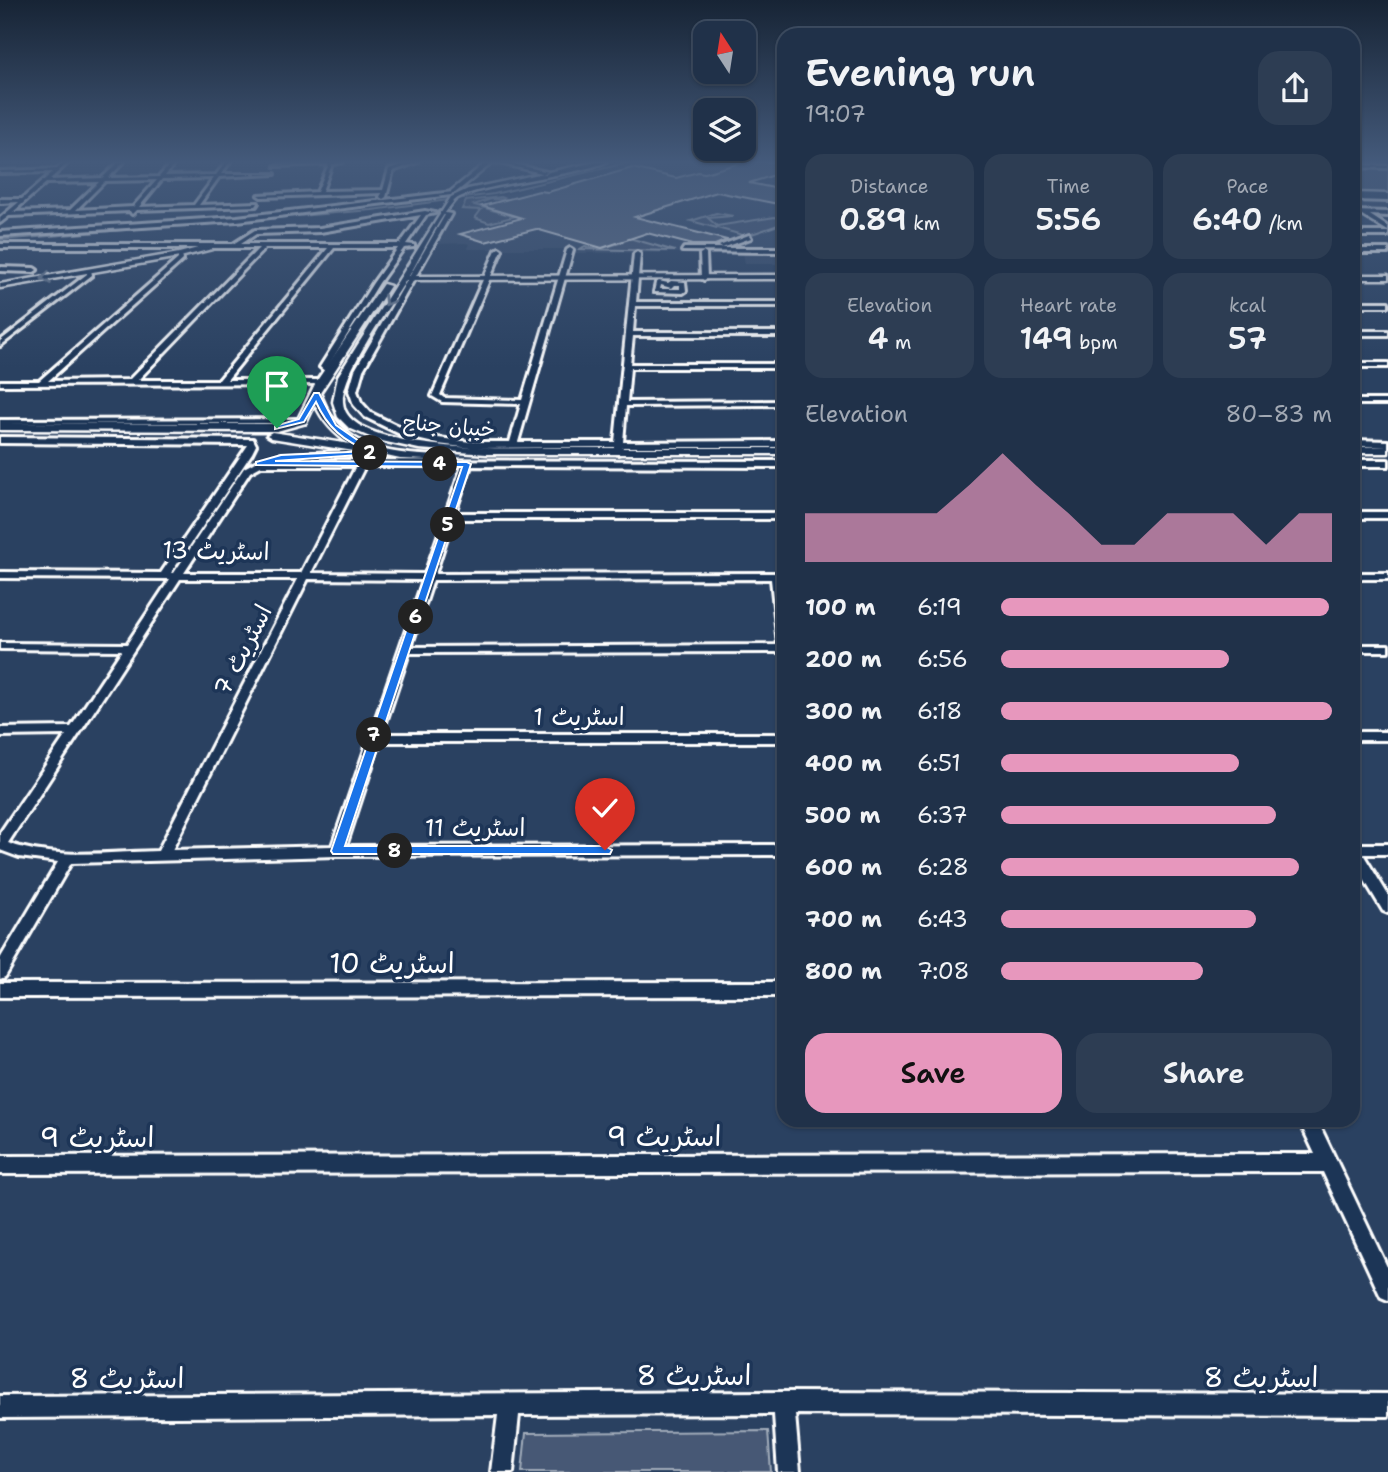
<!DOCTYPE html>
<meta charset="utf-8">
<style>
body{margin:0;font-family:"Shantell Sans","Playpen Sans Arabic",sans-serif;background:#2d3d53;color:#f1f3f6;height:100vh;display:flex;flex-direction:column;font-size:26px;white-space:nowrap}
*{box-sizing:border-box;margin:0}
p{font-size:23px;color:#a2a9b4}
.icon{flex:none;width:38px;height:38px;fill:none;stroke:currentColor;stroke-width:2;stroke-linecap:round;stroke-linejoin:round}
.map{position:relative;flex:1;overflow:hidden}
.side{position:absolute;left:777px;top:28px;width:583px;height:1099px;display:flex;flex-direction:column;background:#203149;border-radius:21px;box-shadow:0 2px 5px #0004,0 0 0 2px #3d4c61}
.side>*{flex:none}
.needle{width:46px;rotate:348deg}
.tools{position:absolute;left:693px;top:21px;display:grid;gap:14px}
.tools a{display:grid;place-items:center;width:63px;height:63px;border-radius:14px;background:#203149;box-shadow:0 2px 5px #0004,0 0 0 2px #3d4c61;font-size:35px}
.pin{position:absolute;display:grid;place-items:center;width:60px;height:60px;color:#fff;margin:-72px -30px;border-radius:50% 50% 50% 0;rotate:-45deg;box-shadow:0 0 7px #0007}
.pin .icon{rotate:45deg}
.km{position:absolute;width:35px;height:35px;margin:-18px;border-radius:50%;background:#222;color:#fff;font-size:19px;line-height:35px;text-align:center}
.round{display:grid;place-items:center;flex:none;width:74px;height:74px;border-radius:21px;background:#2d3d53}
.headline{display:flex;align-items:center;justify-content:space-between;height:119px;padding:0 28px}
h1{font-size:38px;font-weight:600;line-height:52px}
.stats{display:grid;grid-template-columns:repeat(3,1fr);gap:10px;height:119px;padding:7px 28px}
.stats div{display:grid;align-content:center;border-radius:18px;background:#2d3d53;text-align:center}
.stats b{font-size:30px;font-weight:600}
.stats small{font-size:19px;font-weight:400}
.stats p{font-size:19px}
.chart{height:196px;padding:14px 28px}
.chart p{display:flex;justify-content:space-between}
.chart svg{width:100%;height:126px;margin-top:7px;fill:#e797bd;opacity:.7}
.primary-button{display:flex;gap:14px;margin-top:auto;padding:14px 28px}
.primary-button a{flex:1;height:80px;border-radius:21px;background:#e797bd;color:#111;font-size:28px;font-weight:600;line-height:80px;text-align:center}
.primary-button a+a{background:#2d3d53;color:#f1f3f6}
ul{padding:0 28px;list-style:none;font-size:23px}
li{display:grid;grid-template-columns:112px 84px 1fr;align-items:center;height:52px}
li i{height:18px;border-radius:9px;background:#e797bd}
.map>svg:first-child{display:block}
.built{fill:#394e6c}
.green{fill:#465975;stroke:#a2acba;stroke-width:2}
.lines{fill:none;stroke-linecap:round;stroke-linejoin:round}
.stream{stroke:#a7b1be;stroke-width:2}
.building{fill:#5b6c86;stroke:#fff;stroke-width:2}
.street-casing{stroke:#fff;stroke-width:6}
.secondary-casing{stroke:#fff;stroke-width:5}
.street{fill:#1d3557;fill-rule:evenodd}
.secondary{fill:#1d3557;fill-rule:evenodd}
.oneway{stroke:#6c7c92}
.route{fill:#1a73e8;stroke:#fff;stroke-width:2}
.labels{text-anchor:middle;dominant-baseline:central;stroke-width:7;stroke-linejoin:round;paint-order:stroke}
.far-street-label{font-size:21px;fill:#fff;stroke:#1d3557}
.street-label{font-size:24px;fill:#fff;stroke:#1d3557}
.near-street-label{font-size:28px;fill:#fff;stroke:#1d3557}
</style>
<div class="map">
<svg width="1388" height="1472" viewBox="0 0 1388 1472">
<rect width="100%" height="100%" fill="#2a4161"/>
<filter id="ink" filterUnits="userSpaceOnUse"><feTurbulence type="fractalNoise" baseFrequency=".0143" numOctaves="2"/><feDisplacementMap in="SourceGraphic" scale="14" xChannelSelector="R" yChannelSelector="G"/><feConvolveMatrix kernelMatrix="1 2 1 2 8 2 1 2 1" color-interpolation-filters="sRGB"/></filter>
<g filter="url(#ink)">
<path class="built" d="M635,162h149v102h-39l-2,-11h-171l1,-4h-106l2,-5 -4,-1 -29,1 21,-43 42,-5z"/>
<path class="green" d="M1353,167l35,1v27l-35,-1v-21h8z
M501,197l8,3 -18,-1 -17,6 35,10 17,-6 9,2 -46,12 -14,-5 6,-8 -19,-1 4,-8z
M716,213l17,3 -25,2 9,8 58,-9 9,3v3l-38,13 -55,-15z
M622,236l53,15 -95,-2 5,-3 15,3 23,-7z
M768,1431l3,41h-249l4,-39z"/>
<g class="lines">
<path class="stream" d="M0,240l372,-30 122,-16 137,-32"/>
</g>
<path class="building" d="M743,162h41v10l-35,11 35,7v12l-6,2 -61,-12 -82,25 92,23 -12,5h-22l-46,-12 -45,15 -66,-19 -51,13 -25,-8 62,-16 -40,-12 57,-15 9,1 84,-24 44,10 22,-6 7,1z"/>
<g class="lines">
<defs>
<path id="street" d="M64,162h5l-20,18 53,-2 17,-16h5l-16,16 51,-1 13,-15h4l-11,14 51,-1 10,-13h4l-9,12h54l-56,3 -20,28 59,-2 -2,3 -120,4 -4,4 -2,-3 -121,5 -9,7v-5l19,-16 -19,1v-4h22l31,-27 -53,1v-2l57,-2zM214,178l-20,27 -55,2 23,-28zM157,180l-24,27 -57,3 29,-29zM99,182l-29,28 -57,2 33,-29z
M320,162h23l-11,2 -10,27 61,-1 6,-21 22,-7h7l-25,9 -7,26 -3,2 -3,-2 2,-4 -121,4 -3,-2 59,-3 12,-28 -54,2z
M1353,165l35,1v2l-35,-1z
M453,192l-2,3 -214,26 -237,15v-4l237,-15z
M1353,196l35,1v4l-35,-1z
M425,211l10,2 -9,2 -20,29 8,1v2l-10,1 -25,35 -51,83 5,4 -1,2h-6l-6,-5 53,-84 25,-35h-64l-107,132h94l4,2 -1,2 -324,1v-4h39l139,-122v-5h4l1,6 -135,121 81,-1 130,-132h-259v-4h233l22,-14 65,-2zM421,215l-21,29h-159l15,-10 64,-2zM265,248h63l-109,132h-81z
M1353,211l35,1v4l-18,-1 18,12v4l-26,-16h-9z
M440,212l11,2 -88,156 -6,21 4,11 10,11 39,19 28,6 33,4h39l11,-38 -79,-2 -10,-6 64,-146 3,-2 3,2 -62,145 4,3 78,2 45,-150 3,-2 3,2 -55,192h97l19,-188 3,-2 3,2 -4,48h148v4h-149l-2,26h151v4h-151l-3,28h154v4h-154l-3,34 157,-1v4l-158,1 -3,36 161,-1v6h-161l-2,6 -3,1 -4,-3v-4l-143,1 -33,-4 -34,-8 -39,-19 -11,-12 -5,-14 6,-21 90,-155 -5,-1z
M1353,232h35v4h-35z
M749,235l2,3 -29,10 -3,-2z
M684,248h100v4l-102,-1z
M1353,249h35v4h-35z
M703,252l3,2 1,24 -3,2 -3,-2 -1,-24z
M0,267l34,1 3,2 -3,2 -34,-1z
M87,270h4l1,5 -92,71v-5l87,-67z
M659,281l9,2 3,-2 14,1 1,9 -3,2 -29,-1 2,-9zM661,285l10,3 3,-3h6v4h-20z
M1353,302h35v4h-35z
M1353,331h35v4h-35z
M1353,363h35v4h-35z
M1353,400h35v4h-35z
M302,419h3v4l-305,1v-4z
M0,437l253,2 3,6 -4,8 -81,120h3l70,-105 15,-8 525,1v6l-313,-1 -16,47h329v6h-331l-18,55 349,-1v6h-2l2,22v51l-375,1 -27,81h402v8h-404l-34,104 438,-1v10l-447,1 -266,7 -66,114 -5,2v-20l58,-97 -39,-5 -19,-7v-17l66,-98 -66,1v-8l71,-1 51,-77 -122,-1v-6l127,1 43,-65 -170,-1v-6l161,1 87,-128 -248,-2zM261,466h95l-55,107h-117l66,-101zM365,466h97l-37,108 -114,-1zM180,579h118l-140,272c-49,1 -104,9 -150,-8zM308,579l115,1 -91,266 -160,4zM771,579l7,66 -367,2 22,-67z
M1353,440l35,1v6l-35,-1z
M1353,460h35v6h-35z
M1353,512h35v6h-35z
M1353,573h35v6h-35z
M1353,645h35v6h-35z
M1353,732h35v8h-35z
M1353,844h35v10h-25l25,41v18l-5,-2 -30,-50z
M784,982v14l-784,1v-14z
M1299,1120h18l71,149v31l-7,-3 -58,-125 -1323,2v-18l1315,-2z
M784,1392l604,2v22l-593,-2 5,58h-22l-4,-58 -255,1 -6,57h-22l7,-57 -498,3v-22z"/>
<path id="secondary" d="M481,162l10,2 -36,29h-4v-2l33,-27z
M493,162h12l44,10 -3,2z
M596,162h10c-29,14 -138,23 -152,39 -16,18 -32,53 -45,75l375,-1v4l-378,1c-16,27 -65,93 -63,122 1,20 26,29 43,34 56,15 117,12 175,12 74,0 149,0 223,0v6h-297l-68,-5 -42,-9 -28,-12 -11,-11 -5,-15 5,-26 113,-179 17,-8z
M1353,193l35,1v4l-35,-1z
M209,245l3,4 -32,8 -180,31v-4l179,-31z
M1353,275h35v4h-35z
M383,284l7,2 -70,107c4,8 7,18 13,25 27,36 75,37 116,38l4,1v4l-53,-2 -36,-8 -4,1 -88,-14 -5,-3 5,-3 78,12c-16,-10 -27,-22 -35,-40l-9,19 -29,8 -277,-1v-6h285l13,-5 18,-37z
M1353,447h35v6h-35z
M346,451l4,1v4l-69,4 -22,6 -6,-3 28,-9z"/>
</defs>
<use href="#street" class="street-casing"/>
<use href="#secondary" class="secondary-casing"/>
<use href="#street" class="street"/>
<use href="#secondary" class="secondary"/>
</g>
<defs><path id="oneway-chevron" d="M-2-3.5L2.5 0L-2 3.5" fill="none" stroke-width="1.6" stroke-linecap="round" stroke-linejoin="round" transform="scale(1.75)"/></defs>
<g class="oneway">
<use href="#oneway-chevron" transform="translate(46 278) rotate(170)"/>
<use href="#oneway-chevron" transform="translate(388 301) rotate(121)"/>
</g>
</g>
<linearGradient id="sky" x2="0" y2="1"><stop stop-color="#172435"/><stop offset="0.44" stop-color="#445a7b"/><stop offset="1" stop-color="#445a7b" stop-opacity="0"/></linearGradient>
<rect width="1388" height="368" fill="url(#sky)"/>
<path class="route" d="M314,393h5l17,32 26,18 25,10 -112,8 192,1 4,2 -126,382h260l7,4 -2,4h-277l-2,-3 131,-384 -206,-2v-3l25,-7 89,-4c-26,-9 -43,-24 -54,-49l-12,20 -29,7v-3l24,-7z"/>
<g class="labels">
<g class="far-street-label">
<text transform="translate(449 426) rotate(5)">خیبان جناح</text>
</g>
<g class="street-label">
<text transform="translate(216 551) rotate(1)">اسٹریٹ 13</text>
<text transform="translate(243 650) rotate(-63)">اسٹریٹ 7</text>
<text x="579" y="717">اسٹریٹ 1</text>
<text x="475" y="828">اسٹریٹ 11</text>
</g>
<g class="near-street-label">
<text x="392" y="963">اسٹریٹ 10</text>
<text x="664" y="1136">اسٹریٹ 9</text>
<text x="97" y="1137">اسٹریٹ 9</text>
<text x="694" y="1375">اسٹریٹ 8</text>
<text x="1261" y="1377">اسٹریٹ 8</text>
<text x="127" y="1378">اسٹریٹ 8</text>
</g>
</g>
</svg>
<div class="tools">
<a><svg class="needle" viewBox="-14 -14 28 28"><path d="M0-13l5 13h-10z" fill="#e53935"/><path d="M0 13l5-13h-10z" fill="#a2a9b4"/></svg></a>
<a><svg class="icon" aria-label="layers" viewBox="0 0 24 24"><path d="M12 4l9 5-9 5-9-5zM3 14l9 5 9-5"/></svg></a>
</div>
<div class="pin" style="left:277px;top:428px;background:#1e9e55"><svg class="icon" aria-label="arrive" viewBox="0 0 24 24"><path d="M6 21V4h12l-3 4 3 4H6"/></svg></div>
<div class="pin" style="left:605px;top:850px;background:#d93025"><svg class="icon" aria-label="check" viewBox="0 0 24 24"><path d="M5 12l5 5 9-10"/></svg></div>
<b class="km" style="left:370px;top:453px">2</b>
<b class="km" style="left:440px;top:464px">4</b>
<b class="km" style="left:448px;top:525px">5</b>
<b class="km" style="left:416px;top:617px">6</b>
<b class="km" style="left:374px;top:735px">7</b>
<b class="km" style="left:395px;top:851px">8</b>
<section class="side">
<div class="headline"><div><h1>Evening run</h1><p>19:07</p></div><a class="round"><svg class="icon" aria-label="share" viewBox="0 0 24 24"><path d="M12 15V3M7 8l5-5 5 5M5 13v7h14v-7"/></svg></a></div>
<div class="stats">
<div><p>Distance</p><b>0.89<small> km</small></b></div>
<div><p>Time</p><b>5:56</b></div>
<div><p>Pace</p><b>6:40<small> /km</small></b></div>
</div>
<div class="stats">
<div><p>Elevation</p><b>4<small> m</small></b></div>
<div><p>Heart rate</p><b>149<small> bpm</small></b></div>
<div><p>kcal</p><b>57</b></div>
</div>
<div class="chart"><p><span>Elevation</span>80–83 m</p>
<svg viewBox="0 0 160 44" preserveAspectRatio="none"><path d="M0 44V27L10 27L20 27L30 27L40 27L50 17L60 6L70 17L80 27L90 38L100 38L110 27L120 27L130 27L140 38L150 27L160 27V44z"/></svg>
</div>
<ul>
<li><b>100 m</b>6:19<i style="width:99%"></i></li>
<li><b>200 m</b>6:56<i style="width:69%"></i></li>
<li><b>300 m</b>6:18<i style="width:100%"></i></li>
<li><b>400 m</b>6:51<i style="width:72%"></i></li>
<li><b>500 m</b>6:37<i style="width:83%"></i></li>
<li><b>600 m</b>6:28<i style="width:90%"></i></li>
<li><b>700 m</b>6:43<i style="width:77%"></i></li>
<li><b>800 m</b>7:08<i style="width:61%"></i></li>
</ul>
<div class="primary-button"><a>Save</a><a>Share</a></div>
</section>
</div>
